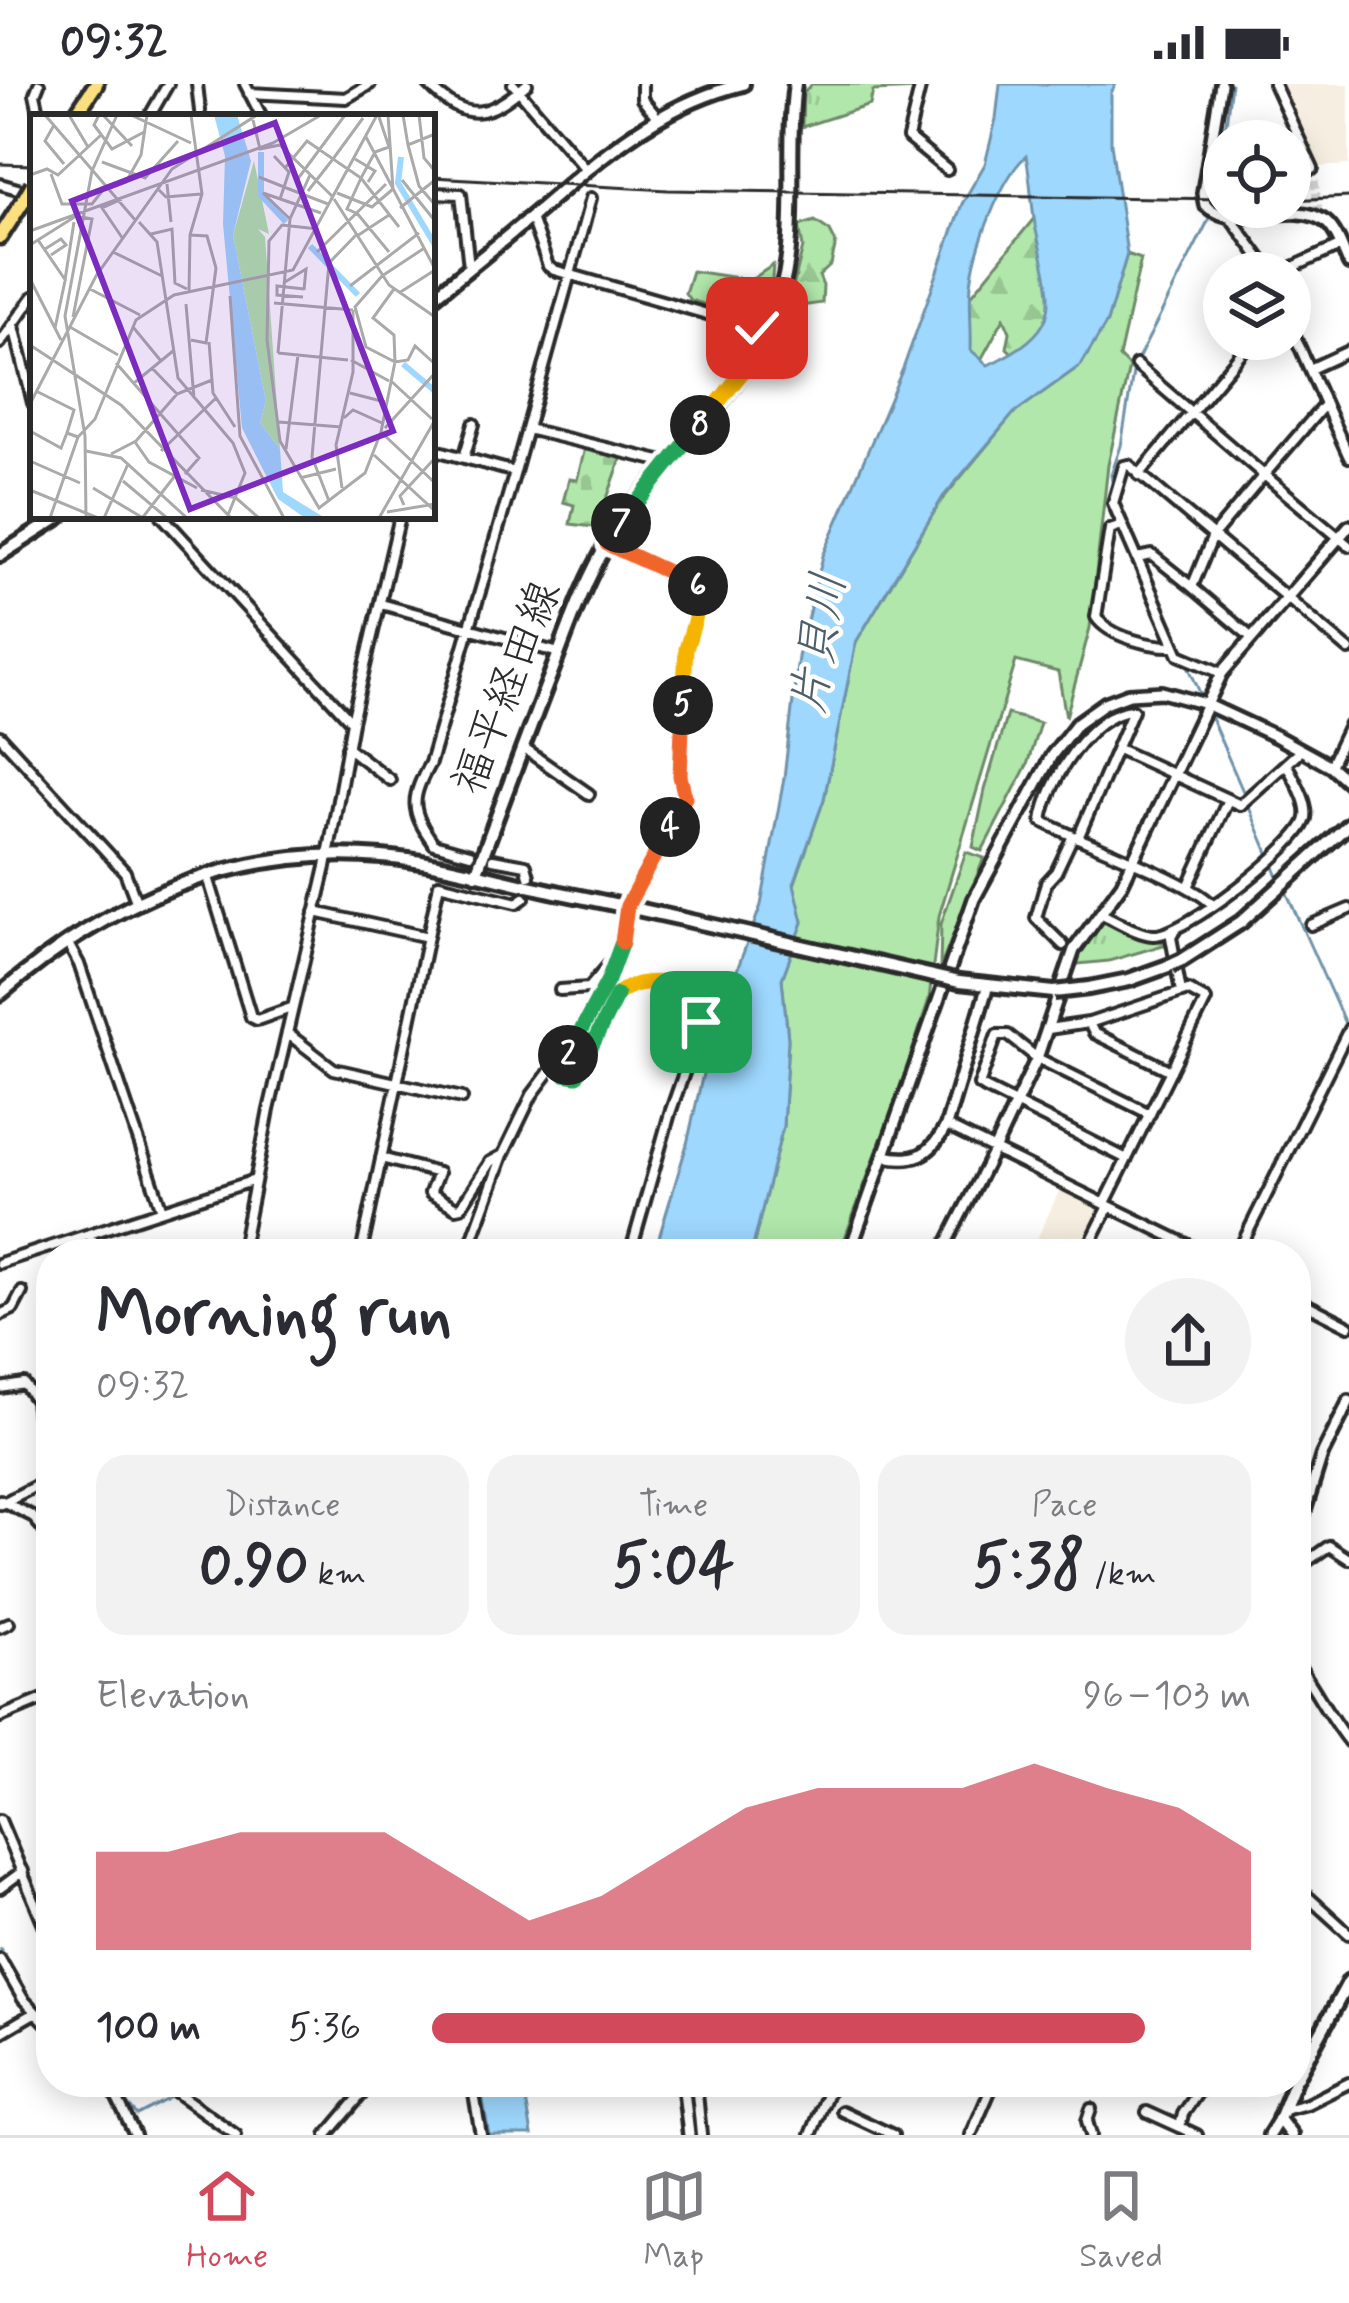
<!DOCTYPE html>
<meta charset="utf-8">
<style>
body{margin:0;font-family:Mynerve,"Klee One",sans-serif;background:#f2f2f3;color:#2b2b33;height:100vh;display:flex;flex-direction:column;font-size:45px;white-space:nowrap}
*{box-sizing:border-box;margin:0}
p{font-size:39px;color:#7c7c81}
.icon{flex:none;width:66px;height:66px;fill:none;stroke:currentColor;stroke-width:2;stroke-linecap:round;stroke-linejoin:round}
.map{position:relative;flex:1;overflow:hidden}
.sheet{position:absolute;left:36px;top:1155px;width:1275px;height:858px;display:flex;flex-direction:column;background:#fff;border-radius:48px;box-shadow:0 6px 30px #0003}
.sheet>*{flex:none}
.fabs{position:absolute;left:1203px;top:36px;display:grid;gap:24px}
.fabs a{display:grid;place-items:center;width:108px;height:108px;border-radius:50%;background:#fff;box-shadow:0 6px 30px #0003;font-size:60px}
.pin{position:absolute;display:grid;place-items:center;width:102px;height:102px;color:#fff;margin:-51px;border-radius:24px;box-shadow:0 6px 18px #0006}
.km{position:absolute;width:60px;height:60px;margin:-30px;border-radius:50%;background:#222;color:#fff;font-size:33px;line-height:60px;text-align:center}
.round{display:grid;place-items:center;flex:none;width:126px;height:126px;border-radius:63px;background:#f2f2f3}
.overview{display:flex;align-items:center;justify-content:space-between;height:204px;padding:0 60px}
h1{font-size:66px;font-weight:800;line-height:90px}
.stats{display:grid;grid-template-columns:repeat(3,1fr);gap:18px;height:204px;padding:12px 60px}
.stats div{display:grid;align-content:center;border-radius:30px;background:#f2f2f3;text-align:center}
.stats b{font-size:60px;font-weight:800}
.stats small{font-size:33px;font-weight:400}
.stats p{font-size:33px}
.chart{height:336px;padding:24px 60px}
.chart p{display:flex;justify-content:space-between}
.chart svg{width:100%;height:216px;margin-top:12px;fill:#d1495b;opacity:.7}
ul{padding:0 60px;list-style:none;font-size:39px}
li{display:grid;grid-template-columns:192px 144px 1fr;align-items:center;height:90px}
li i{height:30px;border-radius:15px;background:#d1495b}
.status{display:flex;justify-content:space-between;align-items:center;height:84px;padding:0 60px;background:#fff;direction:ltr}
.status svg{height:33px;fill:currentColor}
.dock{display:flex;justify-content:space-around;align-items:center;height:168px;border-top:3px solid #e1e1e2;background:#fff;font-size:33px;color:#7c7c81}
.dock a{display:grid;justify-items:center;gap:6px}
.dock .current{color:#d1495b}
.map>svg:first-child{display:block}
.built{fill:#f6eee0}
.grass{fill:#b1e7aa;stroke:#6e896a;stroke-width:3}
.forest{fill:url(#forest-firs);stroke:#6e896a;stroke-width:3}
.cemetery{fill:url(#cemetery-stones);stroke:#6e896a;stroke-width:3}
.park{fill:url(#park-tufts);stroke:#6e896a;stroke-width:3}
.water{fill:#9ed8fe;stroke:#7093aa;stroke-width:3;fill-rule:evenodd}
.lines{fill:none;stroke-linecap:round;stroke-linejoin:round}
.stream{stroke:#7093aa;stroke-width:3}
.minor-tunnel{stroke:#d5d5d5;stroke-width:8;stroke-dasharray:8 4;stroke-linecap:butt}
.minor-casing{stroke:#2b2b2b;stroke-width:16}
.tertiary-casing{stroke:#2b2b2b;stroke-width:18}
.secondary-casing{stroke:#2b2b2b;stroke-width:20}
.trunk-casing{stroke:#2b2b2b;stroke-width:21}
.minor{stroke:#fff;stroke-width:8}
.tertiary{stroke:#fff;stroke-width:9}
.secondary{stroke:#fff;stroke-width:10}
.trunk{stroke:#fce080;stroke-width:12}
.rail{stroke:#2b2b2b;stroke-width:3}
.secondary-bridge-casing{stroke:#2b2b2b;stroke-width:20;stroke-linecap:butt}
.trunk-bridge-casing{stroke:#2b2b2b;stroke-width:21;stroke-linecap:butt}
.secondary-bridge{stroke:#fff;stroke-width:10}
.trunk-bridge{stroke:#fce080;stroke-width:12}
.split-1-casing{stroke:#fff;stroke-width:24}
.split-2-casing{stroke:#fff;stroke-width:24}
.split-3-casing{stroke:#fff;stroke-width:24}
.split-4-casing{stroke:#fff;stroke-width:24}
.split-5-casing{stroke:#fff;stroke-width:24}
.split-6-casing{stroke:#fff;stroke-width:24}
.split-7-casing{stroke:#fff;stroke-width:24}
.split-8-casing{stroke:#fff;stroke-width:24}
.split-9-casing{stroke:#fff;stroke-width:24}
.split-1{stroke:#f5b400;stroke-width:15}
.split-2{stroke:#22a559;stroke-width:15}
.split-3{stroke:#22a559;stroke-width:15}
.split-4{stroke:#f0652b;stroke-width:15}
.split-5{stroke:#f0652b;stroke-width:15}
.split-6{stroke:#f5b400;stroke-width:15}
.split-7{stroke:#f0652b;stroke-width:15}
.split-8{stroke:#22a559;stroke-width:15}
.split-9{stroke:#f5b400;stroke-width:15}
.labels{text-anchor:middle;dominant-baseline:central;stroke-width:9;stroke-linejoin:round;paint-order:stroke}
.street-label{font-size:45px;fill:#2b2b2b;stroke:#fff}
.water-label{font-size:48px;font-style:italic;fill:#4e5f6a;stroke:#fff}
.inset-river{fill:none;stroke:#9ed8fe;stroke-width:6}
.inset-road{fill:none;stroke:#aaa;stroke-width:3}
.view{fill:#7b2cbf;fill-opacity:0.15;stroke:#7b2cbf;stroke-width:6}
.inset-edge{fill:none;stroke:#2b2b2b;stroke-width:6}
</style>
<div class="status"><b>09:32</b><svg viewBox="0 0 49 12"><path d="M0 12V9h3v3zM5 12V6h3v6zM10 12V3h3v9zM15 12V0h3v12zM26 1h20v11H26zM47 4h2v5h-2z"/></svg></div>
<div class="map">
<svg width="1349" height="2051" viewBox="0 0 1349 2051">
<defs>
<pattern id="forest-firs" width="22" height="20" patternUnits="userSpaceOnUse" patternTransform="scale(3)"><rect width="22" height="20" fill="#b1e7aa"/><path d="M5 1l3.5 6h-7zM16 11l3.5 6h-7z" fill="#98c692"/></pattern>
<pattern id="cemetery-stones" width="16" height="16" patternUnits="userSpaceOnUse" patternTransform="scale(3)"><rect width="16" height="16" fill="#b1e7aa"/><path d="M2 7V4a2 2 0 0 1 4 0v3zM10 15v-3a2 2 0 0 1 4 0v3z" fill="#98c692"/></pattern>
<pattern id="park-tufts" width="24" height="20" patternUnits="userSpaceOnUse" patternTransform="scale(3)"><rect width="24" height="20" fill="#b1e7aa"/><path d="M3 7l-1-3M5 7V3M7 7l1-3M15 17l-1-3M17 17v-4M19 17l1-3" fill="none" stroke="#98c692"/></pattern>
</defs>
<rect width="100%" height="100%" fill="#fff"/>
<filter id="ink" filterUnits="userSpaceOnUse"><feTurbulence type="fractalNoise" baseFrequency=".00833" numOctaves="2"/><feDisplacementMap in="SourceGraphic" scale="24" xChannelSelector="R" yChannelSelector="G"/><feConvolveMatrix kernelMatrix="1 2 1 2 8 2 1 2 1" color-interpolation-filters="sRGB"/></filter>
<g filter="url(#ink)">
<path class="built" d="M1280,0h69v81l-30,2z
M1061,1103l44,21 -22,46h-53z"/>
<path class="grass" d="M1127,170l14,5 -22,98 10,10 -21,98 -18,163 -24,89 -8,-45 -42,-11 -77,255 -10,83 -26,81 -64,174h-88l32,-128 5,-87 -6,-60 21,-57 -9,-37 30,-86 32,-157 85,-141 73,-88 67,-48 26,-43z
M1007,630l33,9 -13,42 -45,86 -9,-4 12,-57z
M966,768l18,6 -44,110 1,-44z"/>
<path class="forest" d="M1040,127l23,116 -43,34 -13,-13 3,-16 -6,-14 -28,51 -26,-29 15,-37z
M815,137l15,10 6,12 -5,22 -12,11 4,10 -1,17 -34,5 15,-61 -4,-21z
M773,181l-2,27 -10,29 -71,-21 -5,-7 7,-22 59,9z"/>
<path class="cemetery" d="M585,364l37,8 -18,51 13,3 -15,25 -9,-8 -23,-3 4,-19 -11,-3 6,-23 8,1z"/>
<path class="park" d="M812,0h106l-1,5 -44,2 -3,14 -68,22 1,-33z
M1102,830l65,30 -58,17 -41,4z"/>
<path class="water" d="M1000,0h116l-5,9v50l16,111 -20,68 -26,43 -67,48 -71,84 -87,145 -32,157 -30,85 9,38 -21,57 6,60 -5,87 -32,128h-97l33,-110 23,-101 51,-138 23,-127 14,-121 25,-101 81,-190 58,-162 23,-40 11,-45zM1026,72c5,23 5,49 10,74 16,74 32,97 -48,135l-17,-15c1,-21 -2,-45 0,-66 4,-35 29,-105 55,-128z
M480,1998h43l9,53h-43z"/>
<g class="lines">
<path class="stream" d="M1224,55l7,-55
M1113,403l-2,-12 10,-29 13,-79 74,-146 16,-79
M1118,417l22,52
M1144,478l39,91
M1186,577l18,41
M1208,627l37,85
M1248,721l31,74
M1284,803l62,139
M0,1864l33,56
M119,2010l18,21 36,-19 54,39
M333,2051l45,-53"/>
<path class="minor-tunnel" d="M1313,85l5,39
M439,800l7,-36"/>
<defs>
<path id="minor" d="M39,0l-4,10 5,23
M197,0l3,27
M245,0l17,33
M428,0c37,40 60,34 99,0
M513,0l72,84
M642,0v15l16,19
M921,0l-13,54 39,32
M1274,0l39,85
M249,9l97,5 24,-14
M149,33l19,-33
M0,100l28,8
M432,109l29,1 8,73
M1230,133l41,56
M531,134l17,48 6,4 212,61
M1280,189l60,-27
M14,242l19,77
M0,259l33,-46
M1136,281l128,110 61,-71 -35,-79
M1310,285l39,-18
M1325,320l24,53
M527,345l64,-231
M432,365l83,23 -85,291c-19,35 -21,47 4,81l36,10
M464,374l10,-34
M515,388l12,-43 141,34
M1139,391l114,-136
M162,432l189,205
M1122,441l-12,4 -14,88c13,20 56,30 79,29
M1137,474l15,-3 40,32
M381,520l178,49
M1252,554l-60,-51 21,-51 51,-61 85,71
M1222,589l-43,-18 -66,-152 11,-37 5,-1 220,185
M0,652l125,136 11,29
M347,663l43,33
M523,664l66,46
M1118,665l122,56 61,-55
M1330,682l19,-40
M1078,754l55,-128c-42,1 -86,73 -91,111 35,20 154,61 171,85
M493,775l33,6 3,11
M207,790l44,143 6,3 34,-12
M1188,803l39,-85
M315,828l113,25
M1102,830c15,7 35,20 51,21 28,3 149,-91 153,-117 3,-16 -12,-39 -19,-53
M1311,841l38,-16
M1176,845l-5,8 10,55
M67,858l12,22 83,246
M1063,861l-27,-27 10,-35 10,-11 17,-36
M560,906l29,-2 23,-27
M1089,939l5,10 77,38
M1048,945l41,-6 99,-33 18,10 -101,203
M287,949l47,36 128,29
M566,975l-2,15 13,2 42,-83c24,-17 57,-8 85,-6l-2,34 -32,92 -40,141
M946,1042l261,128
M381,1074l57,15 -8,20 26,15 5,-1 29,-45 13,-7 29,-60 27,-36 7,-1 42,-79 13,-37 6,-36 20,-31 38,-78 -5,-21 6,-127 18,-60 -97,-45
M1127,1075l-148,-74 18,-50h11l29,23 113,56
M89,1150l12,20
M241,1170l28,-144 57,-243 26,-145 48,-206
M361,1170l78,-370 78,19 7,-5
M467,1170l36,-99
M941,1170l54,-106
M1085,1170l24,-48
M1237,1170l112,-225
M0,1179l255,-83
M1296,1215l53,27
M0,1231l13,-6 9,-17
M0,1304l24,-4 12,17 4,33 11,-6
M40,1350l11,30
M0,1416l32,16 19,22
M1,1420l50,-26
M1296,1425l6,-10h7
M1296,1485l33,-23 20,13
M0,1543l9,-4
M1296,1578c19,26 33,55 53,80
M0,1633l51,-21
M0,1736l51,121
M1296,1802l53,48
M0,1804l23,-17
M0,1875l23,40 28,29
M0,1949l34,-20
M109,1998l26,53
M162,1998l74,53
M472,1998l9,53
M696,1998l5,53
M1091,2025l-4,12 4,14
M1284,2026l23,-6 42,-21
M842,2027l51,24
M1147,2028l33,15
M327,2051l45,-53
M811,2051l21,-53
M971,2051l23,-53
M1197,2051l-17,-8 3,-13 22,-32"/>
<path id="tertiary" d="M1221,0l-18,109 2,12c31,29 87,-8 121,17 11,9 17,29 23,42
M995,1064l42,-90 37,-108 48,-66 100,-211 127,-147
M884,1072c31,7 47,-1 62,-30l41,-138
M849,1170l125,-355 78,-144 25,-32 28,-20 24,-9 33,-2 44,12 71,33 53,29 19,17
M1296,1455l26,-84 27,-54
M683,1998l6,53
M1269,2051l10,-16"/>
<path id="secondary" d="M432,214c43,-35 87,-70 129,-107 55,-48 110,-89 182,-107
M0,471l61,-39
M476,790c23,-64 47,-127 71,-190 19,-48 35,-99 62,-143 51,-82 137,-144 169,-238 23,-70 7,-147 17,-219
M1182,876l59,-38 108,-98
M959,898l95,10
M1089,904l40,-8 42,-15
M0,910c108,-93 238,-150 382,-137 61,5 119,24 179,36 124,25 248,55 372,83
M1296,1994l53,-97
M1291,2051l-12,-16 15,-37"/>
<path id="trunk" d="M74,33l22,-33
M0,153l23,-36"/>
</defs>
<use href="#minor" class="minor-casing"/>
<use href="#tertiary" class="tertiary-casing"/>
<use href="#secondary" class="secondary-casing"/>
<use href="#trunk" class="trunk-casing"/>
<use href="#minor" class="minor"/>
<use href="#tertiary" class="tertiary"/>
<use href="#secondary" class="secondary"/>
<use href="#trunk" class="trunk"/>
<path class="rail" d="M0,80l33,1
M432,93l236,13 556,9
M1290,116l59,-3"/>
<defs>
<path id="secondary-bridge" d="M1171,881l11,-5
M933,892l26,6
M1054,908l35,-4"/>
<path id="trunk-bridge" d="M23,117l10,-17"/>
</defs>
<use href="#secondary-bridge" class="secondary-bridge-casing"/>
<use href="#trunk-bridge" class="trunk-bridge-casing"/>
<use href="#secondary-bridge" class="secondary-bridge"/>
<use href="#trunk-bridge" class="trunk-bridge"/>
</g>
</g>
<g class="lines" filter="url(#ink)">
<defs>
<path id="split-1" d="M617,911c22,-21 60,-10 87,-9l-3,36"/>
<path id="split-2" d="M568,971l-6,12 2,7 13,2 40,-81"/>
<path id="split-3" d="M568,971l40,-75 14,-38"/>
<path id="split-4" d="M622,858l5,-36 43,-79"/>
<path id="split-5" d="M670,743l15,-30 -5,-21 3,-71"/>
<path id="split-6" d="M683,621l3,-56 18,-60 -6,-3"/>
<path id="split-7" d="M621,439l-14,21 91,42"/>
<path id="split-8" d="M621,439l79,-98"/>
<path id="split-9" d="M700,341l49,-61 18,-33 -10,-3"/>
</defs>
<use href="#split-1" class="split-1-casing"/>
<use href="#split-2" class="split-2-casing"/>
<use href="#split-3" class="split-3-casing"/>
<use href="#split-4" class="split-4-casing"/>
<use href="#split-5" class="split-5-casing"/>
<use href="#split-6" class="split-6-casing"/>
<use href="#split-7" class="split-7-casing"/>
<use href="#split-8" class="split-8-casing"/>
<use href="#split-9" class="split-9-casing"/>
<use href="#split-1" class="split-1"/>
<use href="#split-2" class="split-2"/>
<use href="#split-3" class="split-3"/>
<use href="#split-4" class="split-4"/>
<use href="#split-5" class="split-5"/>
<use href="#split-6" class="split-6"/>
<use href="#split-7" class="split-7"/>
<use href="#split-8" class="split-8"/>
<use href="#split-9" class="split-9"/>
</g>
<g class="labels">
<g class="street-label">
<text transform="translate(508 604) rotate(-69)">福平経田線</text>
</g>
<g class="water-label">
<text transform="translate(820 560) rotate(-81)">片貝川</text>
</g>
</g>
<g transform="translate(30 30)">
<rect width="405" height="405" fill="#fff"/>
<path d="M224,47l15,73 -11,-5 7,8 15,212 -20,-26 6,-22 -33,-166z" fill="#b1e7aa"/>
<path d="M184,1h23l14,46 -18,74 33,166 -6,22 20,26 3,43 42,26h-20l-27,-19 -36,-71 -19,-204 2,-68z" fill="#9ed8fe"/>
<path class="inset-river" d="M231,38v43l25,27M371,43l-3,26 37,62M280,132l48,49M373,250l32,27"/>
<path class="inset-road" d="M15,1l91,106M39,1l19,32M69,1l-5,10 18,24 34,-18M73,1l29,31M101,1l60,28M373,1l5,30 27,-11M389,1l5,43 10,12M349,3l10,30 -14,5 -14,26 38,49M223,6l7,29 20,-4 52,51M24,11l-9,16 19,23M336,23l69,132M378,31l11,41 16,19M325,45l20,12 -7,11M72,48l43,16 33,-37M255,54l22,-27 26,18 -25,32M21,60l11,30h30l15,-19M0,61l17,-6 11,6 43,-40M229,63l25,10 5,-15 -15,-16M267,66l48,-65M372,66l33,41M137,70l4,38M80,74l16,-6 15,-27 6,-40M129,76l7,7 35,-3M307,79l35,14 21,-18 -5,-74M92,85l-20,9 21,31M250,85l4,-12 44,17M304,85l55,86 46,32M370,94l35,-28M326,98l33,40M326,99l-9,-4 14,-31 -28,-19 30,-41M260,105l-27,-26 58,20M109,108l18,20 21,136 55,65 12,30 -17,42M288,115l-36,-4 -13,16 -2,99 13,101 39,67 46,-35 16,-41M0,117l243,-88 48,-28M121,120l21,-5 3,54 12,6M160,121l17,1 9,32 -10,75 -15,-3M327,122l32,-21M8,126l28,41M0,131l46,-29 16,3 -19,98M15,135l16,-10 5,6 -15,10M83,138l49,24M287,138l69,-68M352,162l41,-27M352,162l-27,31 11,40 29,15 -14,70 54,51M0,165l31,61M35,166l9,-58M255,168l21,-13 -2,21M320,172l69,-53M60,175l50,26M364,175l-21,29 21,17 1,27 13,-2 7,-14 20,18M159,178l1,-57 12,-41 -11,-79M369,179l36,-23M200,182l10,140 44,82M273,183l-26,-2v-9l27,3M244,189l79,7M156,190l8,94M40,213l48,28M103,213l28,34M25,214l10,-47M179,228l4,51 22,34M0,231l91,60 110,113M248,239l12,-134 20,-44M248,239l70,7M321,246l38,21M86,249l83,95 -14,16M122,254l25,26M360,266l42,39M104,269l39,-32M6,277l38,19 -7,23M320,279l35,9M0,290l66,-128 76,-107 85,-54M314,304l9,-8 29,13M249,308l62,5M355,314l50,-55M0,317l31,17 6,-15 11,4M105,328l14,20 48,26M256,335l12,-94M56,337l35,7 66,60M131,337l55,-53M81,340l25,-13 41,-47 35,-14M344,341l61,56M0,347l50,22M270,364l36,-9M93,367l44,37M63,374l50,30M312,374l-6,-43 17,-73v-62M0,376l68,28M171,376l35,8 23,20M299,387l-17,-44 17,-194 27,-28M374,391l-4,-9 35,-38M357,398l48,-8M113,403l31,-40M20,404l28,-81 17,-18 41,-99 38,-25 119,-25 84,-155M56,404l-1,-82 -20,-120 27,-145 25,-56M74,404l24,-54M349,404l56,-98"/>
<path class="view" d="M245,9l118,308 -203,78 -118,-308z"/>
<rect width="405" height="405" class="inset-edge"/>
</g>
</svg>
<div class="fabs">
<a><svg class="icon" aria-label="locate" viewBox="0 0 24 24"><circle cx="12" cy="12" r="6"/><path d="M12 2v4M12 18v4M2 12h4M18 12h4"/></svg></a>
<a><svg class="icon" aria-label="layers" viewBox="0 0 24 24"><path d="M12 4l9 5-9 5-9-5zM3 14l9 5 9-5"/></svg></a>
</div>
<div class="pin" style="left:701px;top:938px;background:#1e9e55"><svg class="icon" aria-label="arrive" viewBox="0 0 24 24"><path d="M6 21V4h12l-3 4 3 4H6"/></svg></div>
<div class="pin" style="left:757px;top:244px;background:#d93025"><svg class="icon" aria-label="check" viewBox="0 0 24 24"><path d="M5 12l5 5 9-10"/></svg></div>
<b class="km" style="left:568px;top:971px">2</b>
<b class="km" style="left:670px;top:743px">4</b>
<b class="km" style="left:683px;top:621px">5</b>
<b class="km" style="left:698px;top:502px">6</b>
<b class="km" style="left:621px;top:439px">7</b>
<b class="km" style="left:700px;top:341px">8</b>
<section class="sheet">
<div class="overview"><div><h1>Morning run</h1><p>09:32</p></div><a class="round"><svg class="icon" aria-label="share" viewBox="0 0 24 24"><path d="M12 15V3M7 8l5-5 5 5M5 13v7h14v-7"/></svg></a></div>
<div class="stats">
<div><p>Distance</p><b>0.90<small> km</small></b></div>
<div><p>Time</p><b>5:04</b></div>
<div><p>Pace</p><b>5:38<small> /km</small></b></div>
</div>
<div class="chart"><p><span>Elevation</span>96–103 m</p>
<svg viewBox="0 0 160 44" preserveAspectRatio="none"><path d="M0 44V24L10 24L20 20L30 20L40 20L50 29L60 38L70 33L80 24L90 15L100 11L110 11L120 11L130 6L140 11L150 15L160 24V44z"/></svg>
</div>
<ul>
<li><b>100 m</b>5:36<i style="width:87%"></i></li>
</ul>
</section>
</div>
<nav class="dock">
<a class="current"><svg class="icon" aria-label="home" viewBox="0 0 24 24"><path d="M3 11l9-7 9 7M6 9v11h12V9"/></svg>Home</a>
<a><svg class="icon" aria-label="map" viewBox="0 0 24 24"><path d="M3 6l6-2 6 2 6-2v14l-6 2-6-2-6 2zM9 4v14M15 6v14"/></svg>Map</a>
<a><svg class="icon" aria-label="saved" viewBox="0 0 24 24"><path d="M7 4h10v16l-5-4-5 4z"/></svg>Saved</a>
</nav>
